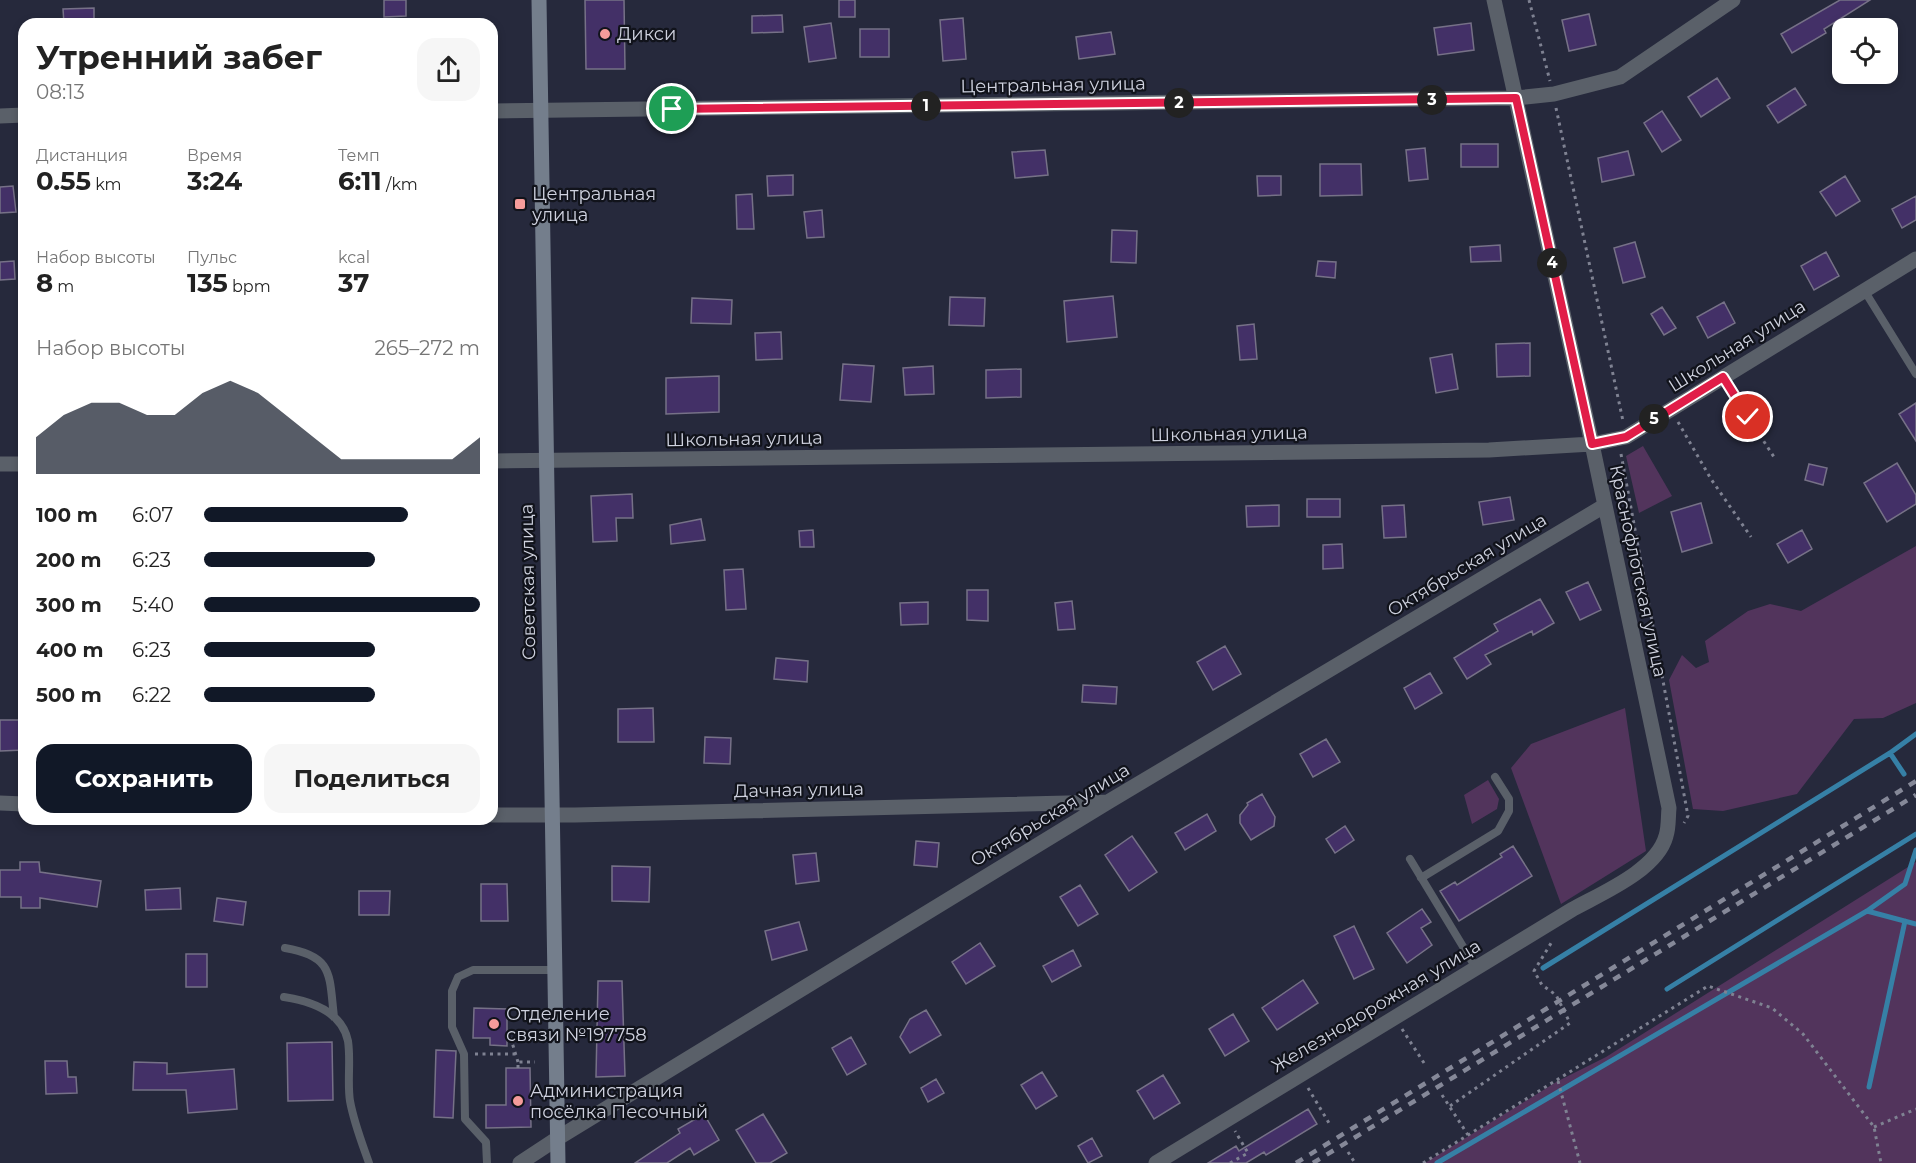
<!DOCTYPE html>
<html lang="ru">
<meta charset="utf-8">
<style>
body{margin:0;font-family:Montserrat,sans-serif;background:#f6f6f6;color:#222;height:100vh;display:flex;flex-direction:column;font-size:22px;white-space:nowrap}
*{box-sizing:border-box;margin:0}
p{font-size:20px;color:#767676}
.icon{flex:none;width:33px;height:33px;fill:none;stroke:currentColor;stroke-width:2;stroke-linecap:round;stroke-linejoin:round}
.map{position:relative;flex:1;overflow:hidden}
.panel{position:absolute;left:18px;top:18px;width:480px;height:807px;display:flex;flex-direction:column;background:#fff;border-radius:18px;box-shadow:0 3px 9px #0003}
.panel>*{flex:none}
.buttons{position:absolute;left:1832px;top:18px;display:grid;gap:12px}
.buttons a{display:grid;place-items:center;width:66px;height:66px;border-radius:12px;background:#fff;box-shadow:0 3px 9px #0003;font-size:30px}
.pin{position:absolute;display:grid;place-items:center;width:51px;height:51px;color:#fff;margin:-26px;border:3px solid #fff;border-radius:50%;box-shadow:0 2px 6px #0007}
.km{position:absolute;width:30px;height:30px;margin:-15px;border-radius:50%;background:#222;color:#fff;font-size:16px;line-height:30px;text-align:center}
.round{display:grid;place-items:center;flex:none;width:63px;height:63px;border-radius:18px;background:#f6f6f6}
.head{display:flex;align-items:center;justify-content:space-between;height:102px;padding:0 18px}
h1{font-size:33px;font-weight:700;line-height:45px}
.stats{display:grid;grid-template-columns:repeat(3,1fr);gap:9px;height:102px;padding:6px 18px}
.stats div{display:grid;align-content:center}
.stats b{font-size:26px;font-weight:700}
.stats small{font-size:16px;font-weight:400}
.stats p{font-size:16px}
.chart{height:168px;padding:12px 18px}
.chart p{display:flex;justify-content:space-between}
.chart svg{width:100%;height:108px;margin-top:6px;fill:#111827;opacity:.7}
.primary-button{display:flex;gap:12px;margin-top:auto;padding:12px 18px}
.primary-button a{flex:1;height:69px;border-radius:18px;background:#111827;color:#fff;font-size:24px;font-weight:700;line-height:69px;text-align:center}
.primary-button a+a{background:#f6f6f6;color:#222}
ul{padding:0 18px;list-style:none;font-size:20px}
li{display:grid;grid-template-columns:96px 72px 1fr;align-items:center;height:45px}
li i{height:15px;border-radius:8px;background:#111827}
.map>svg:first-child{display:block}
.green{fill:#52345c}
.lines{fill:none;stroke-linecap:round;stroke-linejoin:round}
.stream{stroke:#3680a6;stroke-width:5}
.building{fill:#433067;stroke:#767187;stroke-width:1.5}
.path{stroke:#7f8292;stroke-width:3;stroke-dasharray:3 4.5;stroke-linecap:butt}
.service{stroke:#5a6069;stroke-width:8}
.minor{stroke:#5a6069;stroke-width:15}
.tertiary{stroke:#5a6069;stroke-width:15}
.secondary{stroke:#747e8c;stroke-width:15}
.rail{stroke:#858898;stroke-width:4.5;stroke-dasharray:8 8;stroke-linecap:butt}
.route-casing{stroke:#fff;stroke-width:12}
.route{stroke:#e11d48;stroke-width:8}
.poi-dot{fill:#f59b9a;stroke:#11131b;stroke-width:2}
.labels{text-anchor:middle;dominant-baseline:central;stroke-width:4.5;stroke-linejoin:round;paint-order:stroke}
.poi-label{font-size:18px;fill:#cfd2df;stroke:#11131b;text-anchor:start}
.street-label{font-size:18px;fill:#cfd2df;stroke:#11131b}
</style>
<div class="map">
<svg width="1916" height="1163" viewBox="0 0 1916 1163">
<rect width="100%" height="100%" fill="#26293c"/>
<path class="green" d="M1643,446l29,50 -33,17 -13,-57z
M1916,546v157l-33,15 -29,1 -57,75 -74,17 -30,-2 -24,-129 13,-25 14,13 13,-6 -4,-21 43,-30 22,-7 31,7z
M1625,708l21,143 -85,53 -50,-136 20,-24z
M1488,780l11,19 -2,10 -25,15 -8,-29z
M1916,862v301h-491l133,-82 48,-24z"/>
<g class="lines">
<path class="stream" d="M1890,753l14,21
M1867,911l49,13
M1543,968l347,-215 26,-19
M1667,989l249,-155
M1869,1087l36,-166
M1437,1163l430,-252 38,-27 11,-34"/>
</g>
<path class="building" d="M384,0h22v16l-22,1z
M585,0h39l1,69h-39z
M839,0h16v17h-16z
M1840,0h30l-46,29 2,4 -34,20 -11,-19z
M94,8v16h-30l-1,-15z
M1589,14l7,31 -27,6 -7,-31z
M782,15l1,17 -31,1v-17z
M963,18l3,41 -23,2 -3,-41z
M831,23l5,35 -27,4 -5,-35z
M1471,23l3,27 -36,5 -4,-27z
M860,29h29v28h-29z
M1111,32l4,22 -36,5 -3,-22z
M1717,78l13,20 -29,19 -13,-20z
M1795,88l11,17 -28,18 -11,-17z
M1662,111l19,29 -19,12 -18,-29z
M1461,144h37v23h-37z
M1425,148l3,31 -19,2 -3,-31z
M1045,150l3,25 -33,3 -3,-26z
M1628,151l6,24 -32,7 -4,-24z
M1320,164h41l1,31 -42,1z
M793,175v20l-25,1 -1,-20z
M1257,176h24v19l-23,1z
M1845,176l15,25 -24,15 -16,-24z
M13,186l3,26 -16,1v-26z
M752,194l2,35h-17l-1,-34z
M1916,196v24l-14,8 -10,-19z
M822,210l2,27 -17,1 -3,-26z
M1112,230l25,1 -1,32 -25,-1z
M1635,242l10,35 -22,6 -9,-35z
M1500,245l1,16 -30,1 -1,-15z
M1826,252l13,24 -25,14 -13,-24z
M14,261l1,18 -15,1v-18z
M1318,261l18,1 -1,16 -19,-2z
M1113,296l4,41 -50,5 -3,-41z
M950,297l35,1 -1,28 -35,-1z
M692,298l40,2 -1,24 -40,-1z
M1724,302l11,21 -27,15 -11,-21z
M1662,307l14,21 -12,7 -13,-21z
M1254,324l3,35 -17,1 -3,-34z
M781,332l1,27 -26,1 -1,-27z
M1530,343v33l-33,1 -1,-33z
M1452,354l6,35 -22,4 -6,-35z
M843,364l31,2 -3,36 -31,-2z
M933,366l1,28 -29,1 -2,-27z
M1021,369v28l-35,1v-28z
M719,376v36l-53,2v-36z
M1916,403v38l-17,-27z
M1897,463l19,32v9l-29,18 -23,-39z
M1809,464l18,4 -4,17 -18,-5z
M632,494l1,24h-17l1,23 -24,1 -2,-46z
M1510,497l4,23 -31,5 -4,-23z
M1307,499h33v18h-33z
M1701,503l11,40 -30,9 -11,-40z
M1279,505v21l-32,1 -1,-21z
M1404,505l2,32 -22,1 -2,-32z
M701,519l4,21 -34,4 -1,-19z
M813,530l1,17h-14l-1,-16z
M1802,530l10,19 -24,14 -11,-19z
M1342,544l1,24 -20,1v-24z
M743,569l3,40 -20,1 -2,-40z
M1588,582l13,28 -21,10 -14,-28z
M967,590h21v31l-21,-1z
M1540,599l14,24 -21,12 -1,-4 -47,24 6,9 -24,15 -13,-21 44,-27 -4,-7z
M1072,601l3,28 -17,1 -3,-27z
M928,602v22l-27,1 -1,-22z
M1225,646l16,28 -28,16 -16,-28z
M776,658l32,3 -1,21 -33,-3z
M1430,673l12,20 -27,16 -11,-21z
M1083,685l34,2 -1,17 -34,-2z
M653,708l1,34h-36v-33z
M0,720h24v30l-24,1z
M705,737l26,1 -1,26 -26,-1z
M1326,739l14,23 -27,15 -13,-23z
M1262,794l13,23 -1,9 -23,14 -11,-17v-8l8,-10 -1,-2z
M1207,814l9,17 -31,19 -10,-17z
M1345,826l9,14 -19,13 -9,-14z
M1132,836l25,36 -28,19 -24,-36z
M916,841l23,2 -2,24 -23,-2z
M1513,846l19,30 -73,45 -19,-30 15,-9 2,3 45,-28 -2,-3z
M816,853l3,28 -23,3 -3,-29z
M20,862h19l1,10 61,9 -4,26 -57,-9v10h-19v-11h-21v-27h20z
M612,866l38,1 -1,35 -37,-1z
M481,884h26l1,37h-27z
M1080,885l18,29 -20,12 -18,-29z
M180,888l1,21 -35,1 -1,-20z
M359,891h31l-1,24h-30z
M217,898l29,4 -3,23 -29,-4z
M1422,909l9,13 -10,6 11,17 -25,18 -20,-30z
M799,922l8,28 -35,10 -7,-29z
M1354,926l20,43 -20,10 -20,-43z
M980,943l15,23 -29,18 -14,-22z
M1073,950l8,16 -29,16 -9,-16z
M186,954h21v33h-21z
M1303,980l15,23 -41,27 -15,-22z
M598,981h24l3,95 -29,1z
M474,1008l33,1v37l-17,-1v-7h-17z
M926,1010l15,25 -31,18 -10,-16 10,-18z
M1233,1014l16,27 -24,15 -16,-27z
M851,1037l15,27 -19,11 -15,-27z
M332,1042l1,58 -45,1 -1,-58z
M436,1050l20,1 -3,67 -19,-1z
M45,1061h22l1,16h8l1,16 -31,1z
M134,1062l33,1v11l67,-5 3,40 -49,4 -2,-23h-53z
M506,1068h24l1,59 -45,1v-23h20z
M1042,1072l15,24 -21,13 -15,-24z
M1163,1075l17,28 -26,16 -17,-28z
M936,1079l8,14 -16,9 -7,-14z
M1308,1109l9,15 -51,31 -2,-3 -18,11h-38l28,-17 3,5z
M704,1114l15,26 -25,15 -4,-7 -23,15h-32l45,-30 -2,-4z
M763,1114l24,39 -17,10h-14l-20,-33z
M1092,1138l10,18 -14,7 -10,-17z"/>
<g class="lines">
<path class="path" d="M1529,0l21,81
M1556,108l67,313
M1731,391l43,66
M1678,422l33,57 40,58
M1621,454l67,362 -4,7
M1402,1029l22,34
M475,1054h41
M518,1062l-7,-23h24
M518,1068v-6h17
M1558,1081l22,82
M1308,1088l21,35
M1442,1095l26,40
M1450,1106l120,-83 -14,-28 -14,-10 -8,-14 19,-31
M1874,1127l42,-18
M1348,1152l7,11
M1230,1163l18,-10 -13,-22
M1423,1163l285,-177 64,22 31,26 71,93 7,36"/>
<path class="service" d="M1864,290l52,84
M1410,859l66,109
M1421,878l77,-47 11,-20v-12l-14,-22
M285,948c49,8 44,27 49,69
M284,997c26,4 58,14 64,44 3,20 -1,41 2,60 4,22 12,42 19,62
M487,1163l-1,-21 -21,-23 -1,-65 -12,-27v-36l6,-14 15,-7h81"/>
<path class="minor" d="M492,111l1024,-13 38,-4 66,-17 113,-77
M0,116l24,-1
M492,461l997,-11 103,-6 34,-7 290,-178
M0,464h24
M0,803l24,1
M492,815h83l533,-13
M558,1138l550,-336 496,-296
M1156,1163l417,-254c29,-16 84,-39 93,-73 3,-9 2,-19 3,-28l-77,-364 -98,-444"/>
<path class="tertiary" d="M520,1163l38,-25"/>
<path class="secondary" d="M539,0l19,1163"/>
<path class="rail" d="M1296,1163l620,-382
M1313,1163l603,-368"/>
</g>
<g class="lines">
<defs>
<path id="route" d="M672,109l844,-11 76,346 34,-7 97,-60 25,40"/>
</defs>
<use href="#route" class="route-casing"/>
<use href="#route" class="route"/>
</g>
<g class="poi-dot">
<circle cx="605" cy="34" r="6"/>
<rect x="514" y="198" width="12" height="12" rx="3"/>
<circle cx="494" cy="1024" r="6"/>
<circle cx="518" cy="1101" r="6"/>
</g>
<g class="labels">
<g class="poi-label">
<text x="617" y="34">Дикси</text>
<text x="532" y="194">Центральная<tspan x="532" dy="21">улица</tspan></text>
<text x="506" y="1014">Отделение<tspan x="506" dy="21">связи №197758</tspan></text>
<text x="530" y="1091">Администрация<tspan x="530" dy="21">посёлка Песочный</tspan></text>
</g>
<g class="street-label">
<text transform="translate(1053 85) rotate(-1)">Центральная улица</text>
<text transform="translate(1737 346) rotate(-32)">Школьная улица</text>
<text transform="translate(1229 434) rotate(-1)">Школьная улица</text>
<text transform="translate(744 439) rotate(-1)">Школьная улица</text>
<text transform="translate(1467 565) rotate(-31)">Октябрьская улица</text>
<text transform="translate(1638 571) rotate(78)">Краснофлотская улица</text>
<text transform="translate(528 582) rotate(-91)">Советская улица</text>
<text transform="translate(799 790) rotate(-1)">Дачная улица</text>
<text transform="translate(1050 815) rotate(-31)">Октябрьская улица</text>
<text transform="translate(1376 1006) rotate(-31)">Железнодорожная улица</text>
</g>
</g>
</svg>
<div class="buttons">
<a><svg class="icon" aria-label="locate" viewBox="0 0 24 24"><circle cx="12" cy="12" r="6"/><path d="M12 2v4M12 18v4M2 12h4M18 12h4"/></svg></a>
</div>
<div class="pin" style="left:672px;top:109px;background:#1e9e55"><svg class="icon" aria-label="arrive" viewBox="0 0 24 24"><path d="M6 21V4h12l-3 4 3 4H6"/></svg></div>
<div class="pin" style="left:1748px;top:417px;background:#d93025"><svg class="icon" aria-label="check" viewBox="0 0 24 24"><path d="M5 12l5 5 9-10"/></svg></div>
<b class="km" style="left:926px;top:106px">1</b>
<b class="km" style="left:1179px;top:103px">2</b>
<b class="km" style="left:1432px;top:100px">3</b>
<b class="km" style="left:1552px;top:263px">4</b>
<b class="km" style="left:1654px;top:419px">5</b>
<section class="panel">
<div class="head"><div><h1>Утренний забег</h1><p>08:13</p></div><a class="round"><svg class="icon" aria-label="share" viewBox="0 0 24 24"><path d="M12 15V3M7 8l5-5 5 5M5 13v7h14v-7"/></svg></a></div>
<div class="stats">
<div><p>Дистанция</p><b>0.55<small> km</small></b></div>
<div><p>Время</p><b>3:24</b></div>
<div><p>Темп</p><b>6:11<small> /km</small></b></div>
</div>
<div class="stats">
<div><p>Набор высоты</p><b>8<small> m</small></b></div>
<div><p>Пульс</p><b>135<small> bpm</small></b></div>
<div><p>kcal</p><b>37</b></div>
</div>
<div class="chart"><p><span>Набор высоты</span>265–272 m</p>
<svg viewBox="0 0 160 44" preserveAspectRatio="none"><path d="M0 44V29L10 20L20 15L30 15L40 20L50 20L60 11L70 6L80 11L90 20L100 29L110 38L120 38L130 38L140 38L150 38L160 29V44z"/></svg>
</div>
<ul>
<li><b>100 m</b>6:07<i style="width:74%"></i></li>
<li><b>200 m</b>6:23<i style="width:62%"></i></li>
<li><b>300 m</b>5:40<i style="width:100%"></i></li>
<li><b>400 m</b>6:23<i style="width:62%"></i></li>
<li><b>500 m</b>6:22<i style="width:62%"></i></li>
</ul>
<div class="primary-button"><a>Сохранить</a><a>Поделиться</a></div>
</section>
</div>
